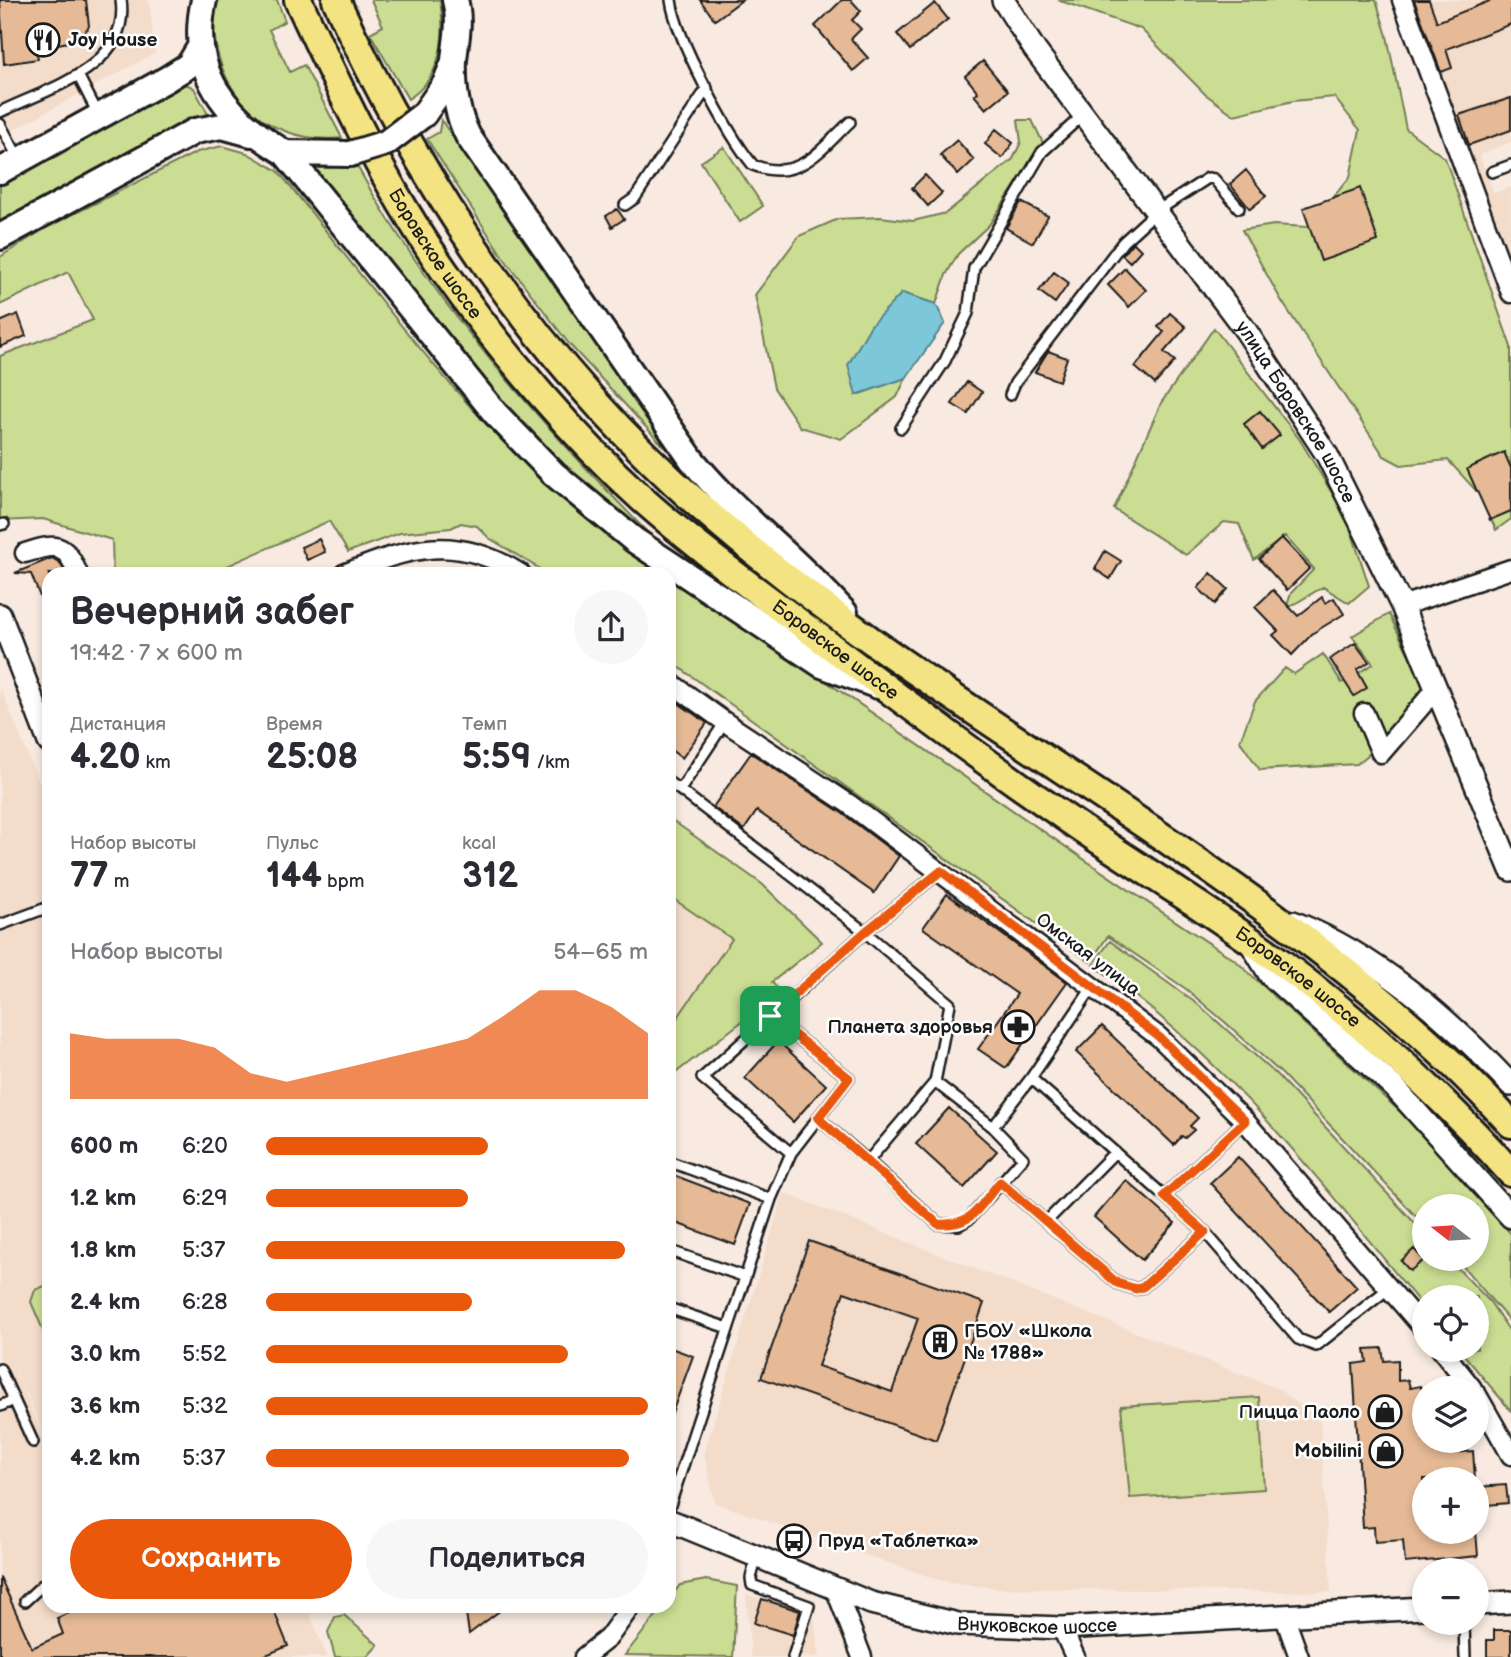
<!DOCTYPE html>
<html lang="ru">
<meta charset="utf-8">
<style>
body{margin:0;font-family:"Balsamiq Sans",sans-serif;background:#f7f7f7;color:#2b2b33;height:100vh;display:flex;flex-direction:column;font-size:26px;white-space:nowrap}
*{box-sizing:border-box;margin:0}
p{font-size:23px;color:#7c7c81}
.icon{flex:none;width:38px;height:38px;fill:none;stroke:currentColor;stroke-width:2;stroke-linecap:round;stroke-linejoin:round}
.map{position:relative;flex:1;overflow:hidden}
.details{position:absolute;left:42px;top:567px;width:634px;height:1046px;display:flex;flex-direction:column;background:#fff;border-radius:21px;box-shadow:0 4px 10px #0003}
.details>*{flex:none}
.needle{width:46px;rotate:287deg}
.fabs{position:absolute;left:1412px;top:1194px;display:grid;gap:14px}
.fabs a{display:grid;place-items:center;width:77px;height:77px;border-radius:50%;background:#fff;box-shadow:0 4px 10px #0003;font-size:35px}
.pin{position:absolute;display:grid;place-items:center;width:60px;height:60px;color:#fff;margin:-30px;border-radius:14px;box-shadow:0 4px 10px #0006}
.round{display:grid;place-items:center;flex:none;width:74px;height:74px;border-radius:37px;background:#f7f7f7}
.summary{display:flex;align-items:center;justify-content:space-between;height:119px;padding:0 28px}
h1{font-size:38px;font-weight:800;line-height:52px}
.figures{display:grid;grid-template-columns:repeat(3,1fr);gap:10px;height:119px;padding:7px 28px}
.figures div{display:grid;align-content:center}
.figures b{font-size:35px;font-weight:800}
.figures small{font-size:19px;font-weight:400}
.figures p{font-size:19px}
.chart{height:196px;padding:14px 28px}
.chart p{display:flex;justify-content:space-between}
.chart svg{width:100%;height:126px;margin-top:7px;fill:#ea580c;opacity:.7}
.cta{display:flex;gap:14px;margin-top:auto;padding:14px 28px}
.cta a{flex:1;height:80px;border-radius:42px;background:#ea580c;color:#fff;font-size:28px;font-weight:800;line-height:80px;text-align:center}
.cta a+a{background:#f7f7f7;color:#2b2b33}
ul{padding:0 28px;list-style:none;font-size:23px}
li{display:grid;grid-template-columns:112px 84px 1fr;align-items:center;height:52px}
li i{height:18px;border-radius:9px;background:#ea580c}
.map>svg:first-child{display:block}
.built{fill:#f3dcca}
.green{fill:#cadd92;stroke:#737c57;stroke-width:2}
.water{fill:#7bc8d9;stroke:#55838d;stroke-width:2}
.building{fill:#e6ba96;stroke:#1c1c1c;stroke-width:2;fill-rule:evenodd}
.lines{fill:none;stroke-linecap:round;stroke-linejoin:round}
.service-casing{stroke:#1c1c1c;stroke-width:14}
.minor-casing{stroke:#1c1c1c;stroke-width:23}
.tertiary-casing{stroke:#1c1c1c;stroke-width:26}
.secondary-casing{stroke:#1c1c1c;stroke-width:30}
.primary-casing{stroke:#1c1c1c;stroke-width:32}
.service{stroke:#fff;stroke-width:9}
.minor{stroke:#fff;stroke-width:18}
.tertiary{stroke:#fff;stroke-width:21}
.secondary{stroke:#fff;stroke-width:24}
.primary{stroke:#f4e382;stroke-width:26}
.secondary-bridge-casing{stroke:#1c1c1c;stroke-width:30;stroke-linecap:butt}
.secondary-bridge{stroke:#fff;stroke-width:24}
.route-casing{stroke:#fff;stroke-width:14}
.route{stroke:#ea580c;stroke-width:9}
.labels{text-anchor:middle;dominant-baseline:central;stroke-width:5;stroke-linejoin:round;paint-order:stroke}
.poi-label{font-size:19px;font-weight:bold;fill:#1c1c1c;stroke:#fff;text-anchor:start}
.street-label{font-size:19px;fill:#1c1c1c;stroke:#fff}
</style>
<div class="map">
<svg width="1511" height="1657" viewBox="0 0 1511 1657">
<rect width="100%" height="100%" fill="#f8eae0"/>
<filter id="ink" filterUnits="userSpaceOnUse"><feTurbulence type="fractalNoise" baseFrequency=".0143" numOctaves="2"/><feDisplacementMap in="SourceGraphic" scale="14" xChannelSelector="R" yChannelSelector="G"/><feConvolveMatrix kernelMatrix="1 2 1 2 8 2 1 2 1" color-interpolation-filters="sRGB"/></filter>
<g filter="url(#ink)">
<path class="built" d="M0,0h149l6,53 -155,84z
M1406,0h105v142l-32,13 15,38 17,-6v84z
M0,687l49,119v639l-43,-97 43,102v156l258,1 20,50h-327z
M669,896l64,43 -64,91z
M784,1193l495,196 41,32 11,171 -337,-4 -55,-8 -224,-77 -11,-50z
M746,1594l68,21 5,42h-68z"/>
<path class="green" d="M216,0h61l8,21 -16,9 21,42 14,-7 38,73c-83,8 -139,-57 -126,-138z
M371,0h69c6,37 2,78 -32,99l-38,-66 13,-7z
M1058,0h318l11,36 19,93 39,29 66,189v172l-15,11 -16,-35 -32,-35 -47,5 -17,-9 -103,-156 -39,-70 32,-5 34,2 42,-50 10,-47 -26,-33 -41,4 -59,14 -29,-21 -64,-65z
M186,84l8,4 15,28 -209,111v-43l174,-98z
M441,120l154,220 73,111 -98,-106 -67,-88 -76,-118 12,-7z
M1018,120h14l11,23 -54,82 -31,29 -12,21 -10,29 -34,-11 -46,102 50,-17 -9,19 -56,42 -41,-12 -26,-39 -19,-93 44,-59 39,-17 42,-2 33,4 33,-8 67,-54 8,-17z
M222,146l25,7 31,18c115,141 228,306 384,403h-114l-59,-36 -12,-12 -16,-3 -10,5 -51,5 -52,19 -19,-31 -113,50 4,3h-107l-1,-34 -69,-21 -43,2v-165l93,-36 -25,-48 -68,33v-48l46,-29 151,-76z
M724,147l39,59 -23,16 -39,-60z
M357,166c76,139 183,256 293,369l-77,-61 -73,-75 -185,-231z
M1214,328l86,112 47,78 22,68 -20,17 -26,-16 -37,22 5,-16 23,-24 -29,-33 -31,24 -15,-36 -15,-2 -38,33 -72,-46 47,-106z
M668,578c194,121 375,259 567,382l198,182 78,92v89l-55,-65h21v-52h-53v19l-142,-151 -56,-51 -40,-34 -78,-53 -18,26 -421,-302z
M1389,614l38,78 -47,53 -23,19 -97,6 -20,-29 15,-40 30,-33 9,6 29,-20 19,29 31,-19 -21,-28z
M669,818l93,66 60,58 -50,40 8,10 -111,86v-48l63,-91 -63,-43z
M1110,941l90,65 76,68 148,159v25h24l42,44 21,31v78l-52,-62h18v-52h-53v11c-101,-123 -198,-252 -331,-343z
M49,1284v60l-18,-42 4,-12z
M1259,1397l5,92 -134,9 -9,-92z
M706,1580l31,6 -4,71 -108,-2 38,-48 5,-1 1,-7 11,-14z
M344,1615l34,30 -11,12h-32l-7,-25 7,-15z"/>
<path class="water" d="M902,293l34,11 9,19 -39,55 -50,17 -8,-30 23,-40z"/>
<path class="building" d="M0,0h86l3,26 -10,14 -43,8 2,11 -34,5z
M700,0h42l-27,20z
M842,0h9l10,11 -9,9 9,9 -10,10 17,19 -15,13 -38,-45z
M1414,0h15l8,22 55,-22h19v24l-65,25 6,19 -11,4z
M935,3l13,16 -38,31 -13,-16z
M983,61l25,30 -22,18 -12,-14 4,-3 -13,-16z
M1511,98v32l-42,15 -10,-30z
M996,129l17,14 -11,15 -17,-14z
M957,140l17,20 -16,15 -18,-20z
M1246,170l20,26 -16,13 -20,-25z
M925,175l17,18 -14,13 -16,-18z
M1360,188l18,53 -57,20 -18,-53z
M1021,202l27,14 -15,27 -27,-15z
M617,209l7,10 -12,8 -6,-11z
M1133,242l8,8 -11,12 -8,-7z
M1125,268l21,22 -17,17 -21,-22z
M1054,272l15,11 -14,20 -16,-12z
M1170,313l16,14 -22,25 11,9 -20,23 -20,-17 29,-35 -6,-5z
M18,314l8,22 -26,11v-25z
M1048,351l19,7 -8,23 -24,-9z
M967,382l15,10 -14,22 -16,-10z
M1260,411l20,24 -18,14 -18,-25z
M1504,452l7,16v43l-21,9 -23,-51z
M1282,538l28,30 -23,22 -28,-31z
M319,539l6,13 -18,8 -6,-13z
M1105,551l16,10 -11,18 -15,-10z
M52,558l8,5 6,11h-17l-1,43 -17,-43 -16,-1z
M1211,573l17,16 -13,15 -17,-16z
M1273,590l25,26 24,-19 3,6 9,-5 10,16 -31,19 -21,22 -19,-20 5,-4 -23,-24z
M1355,643l14,19 -12,8 10,18 -13,8 -24,-37z
M668,696l39,27 -25,35 -14,-10z
M751,753l91,60 57,43 -25,37 -117,-82 -13,19 -31,-23z
M947,894l120,88 -61,86 -28,-19 39,-55 -94,-66z
M1102,1026l96,92 -8,8 4,4 -9,8 -3,-2 -8,9 -98,-93z
M778,1041l48,44 -33,37 -48,-44z
M949,1108l48,43 -33,37 -48,-44z
M1238,1157l119,130 -28,25 -119,-129z
M668,1173l82,31 -15,41 -67,-25z
M1126,1180l49,43 -33,37 -48,-43z
M809,1241l175,62 -48,137 -175,-62zM844,1292l74,26 -26,74 -74,-26z
M1414,1249l10,11 -14,11 -9,-10z
M668,1347l25,9 -23,62 -2,-1z
M1382,1348l2,13 14,-1v21l10,-1 2,8 10,-2 4,6v48h19l1,14 29,-3 2,28h-51v52h52l2,25 -73,7 -2,-23 -28,2 -1,-15 -11,1 -10,-164 14,-2 -2,-13z
M1506,1485l2,18 -31,3v-19z
M0,1577l32,71 31,-14 -6,-16 29,-12h186l16,40 -27,11h-261z
M762,1599l38,12 -7,24 -39,-12z
M465,1606h41l-37,28z
M1494,1630h17v27h-24v-17h7z"/>
<g class="lines">
<defs>
<path id="service" d="M671,0c5,38 57,135 82,165 46,18 67,-15 97,-43
M78,75l20,39
M0,112c47,-23 131,-45 121,-112
M0,124l19,35
M1492,172l19,-7
M625,205l10,-7 72,-110
M1010,395l5,-12 108,-141 34,-31 51,-33 6,1 25,29
M901,428l44,-67 23,-48 6,-45 68,-116 41,-37
M0,525l4,-1
M668,782l12,8 45,-68
M680,790l185,142 85,72 -15,78
M0,925l49,-18
M1094,985l-63,93 174,154 93,107 18,7 73,-58
M818,1118l50,43
M993,1127l30,31 -54,61 -10,6 -21,-1 -70,-63 67,-79 58,45 38,-49
M791,1153l-89,-75 163,-146 76,-61
M668,1161l103,38
M1000,1182l117,101 19,6 7,-2 62,-55
M1164,1196l81,-75
M1047,1221l68,-69
M668,1250l77,27
M668,1308l60,20
M0,1369l33,73
M0,1406l14,-6
M668,1511l103,-312 20,-46 58,-75 -79,-62
M757,1556l-6,22 1,7 57,21 -16,51
M25,1601l24,-22
M1464,1622l1,35"/>
<path id="minor" d="M1402,0l109,293
M25,553c31,-10 40,-11 53,21
M344,574c66,-27 112,-41 177,0
M1402,606l109,-37
M668,681l57,41 124,82 310,233 86,84 179,208
M1364,713l17,40 56,-65
M1441,1349l31,39
M1477,1395l34,60
M835,1588l27,69
M1284,1615l15,42
M1062,1628l13,29
M584,1657l24,-19 23,-32"/>
<g id="tertiary">
<path id="s1" d="M1003,0l32,50 211,281 81,124 75,151 109,264"/>
<path d="M0,615l49,127"/>
<path d="M1293,922c85,34 156,97 218,163"/>
<path d="M1250,942l20,33 125,113 116,129"/>
<path id="s2" d="M668,1520l203,83 87,21 104,4 362,-20"/>
<path d="M1477,1604l34,-2"/>
</g>
<path id="secondary" d="M204,0c-17,73 23,118 81,153l210,260 59,61 80,66 188,125 56,21
M455,0c6,20 1,40 -1,60 -1,26 2,53 14,76l224,324c46,56 105,99 153,153
M424,114l21,-30 8,-20
M285,153l65,1
M0,171l167,-92 22,-14 11,-18
M0,237l195,-106 27,-5 29,8"/>
<g id="primary">
<path id="s3" d="M298,0c45,97 90,192 152,279 54,76 124,158 192,220 52,46 108,87 163,128 87,66 174,131 264,193 71,49 145,92 214,144 83,63 159,131 228,209"/>
<path d="M336,0c87,190 207,368 365,507 252,222 582,367 810,617"/>
</g>
</defs>
<use href="#service" class="service-casing"/>
<use href="#minor" class="minor-casing"/>
<use href="#tertiary" class="tertiary-casing"/>
<use href="#secondary" class="secondary-casing"/>
<use href="#primary" class="primary-casing"/>
<use href="#service" class="service"/>
<use href="#minor" class="minor"/>
<use href="#tertiary" class="tertiary"/>
<use href="#secondary" class="secondary"/>
<use href="#primary" class="primary"/>
<defs>
<path id="secondary-bridge" d="M350,154l36,-11 38,-29"/>
</defs>
<use href="#secondary-bridge" class="secondary-bridge-casing"/>
<use href="#secondary-bridge" class="secondary-bridge"/>
</g>
</g>
<g class="lines" filter="url(#ink)">
<defs>
<path id="route" d="M941,871l218,166 86,84 -81,75 41,36 -62,55 -7,2 -19,-6 -117,-101c-22,25 -26,44 -62,42l-120,-106 31,-40 -79,-62 95,-84z"/>
</defs>
<use href="#route" class="route-casing"/>
<use href="#route" class="route"/>
</g>
<defs>
<symbol id="restaurant-ring" viewBox="-11 -11 22 22"><circle r="9.5" fill="#fff" stroke="#1c1c1c" stroke-width="1.5"/><path d="M-5-6h1v4h1v-4h1v4h1v-4h1v5L-1.5 .5V6h-2V.5L-5-1ZM5-6V6H3V1.5H1.5Q1.5-4 5-6Z" fill="#1c1c1c"/></symbol>
<symbol id="pharmacy-ring" viewBox="-11 -11 22 22"><circle r="9.5" fill="#fff" stroke="#1c1c1c" stroke-width="1.5"/><path d="M-2-6h4v4h4v4h-4v4h-4v-4h-4v-4h4Z" fill="#1c1c1c"/></symbol>
<symbol id="building-ring" viewBox="-11 -11 22 22"><circle r="9.5" fill="#fff" stroke="#1c1c1c" stroke-width="1.5"/><path d="M-4-6H4V6H1V3H-1V6H-4ZM-2.5-4.3h1.7v1.8h-1.7ZM.8-4.3h1.7v1.8H.8ZM-2.5-1h1.7V.8h-1.7ZM.8-1h1.7V.8H.8Z" fill="#1c1c1c"/></symbol>
<symbol id="shop-ring" viewBox="-11 -11 22 22"><circle r="9.5" fill="#fff" stroke="#1c1c1c" stroke-width="1.5"/><path d="M-5-2.5h2.3a2.7 3.5 0 0 1 5.4 0H5L5.5 6h-11ZM-1.5-2.5h3a1.5 2.3 0 0 0-3 0Z" fill="#1c1c1c"/></symbol>
<symbol id="bus-ring" viewBox="-11 -11 22 22"><circle r="9.5" fill="#fff" stroke="#1c1c1c" stroke-width="1.5"/><path d="M-5-6H5V4H4V6H2V4H-2V6H-4V4H-5ZM-3.5-4V0h7V-4ZM-3.5 1.2v1.5H-2V1.2ZM2 1.2v1.5H3.5V1.2Z" fill="#1c1c1c"/></symbol>
</defs>
<g fill-rule="evenodd">
<use href="#restaurant-ring" x="24" y="21" width="38" height="38"/>
<use href="#pharmacy-ring" x="999" y="1008" width="38" height="38"/>
<use href="#building-ring" x="921" y="1323" width="38" height="38"/>
<use href="#shop-ring" x="1366" y="1393" width="38" height="38"/>
<use href="#shop-ring" x="1367" y="1432" width="38" height="38"/>
<use href="#bus-ring" x="775" y="1522" width="38" height="38"/>
</g>
<g class="labels">
<g class="poi-label">
<text x="68" y="40">Joy House</text>
<text x="993" y="1027" text-anchor="end">Планета здоровья</text>
<text x="964" y="1331">ГБОУ «Школа<tspan x="964" dy="22">№ 1788»</tspan></text>
<text x="1360" y="1412" text-anchor="end">Пицца Паоло</text>
<text x="1362" y="1451" text-anchor="end">Mobilini</text>
<text x="818" y="1541">Пруд «Таблетка»</text>
</g>
<g class="street-label">
<text stroke="none"><textPath href="#s3" startOffset="289">Боровское шоссе</textPath></text>
<text stroke="none"><textPath href="#s1" startOffset="506">улица Боровское шоссе</textPath></text>
<text stroke="none"><textPath href="#s3" startOffset="856">Боровское шоссе</textPath></text>
<text transform="translate(1088 955) rotate(37)">Омская улица</text>
<text stroke="none"><textPath href="#s3" startOffset="1423">Боровское шоссе</textPath></text>
<text stroke="none"><textPath href="#s2" startOffset="388">Внуковское шоссе</textPath></text>
</g>
</g>
</svg>
<div class="fabs">
<a><svg class="needle" viewBox="-14 -14 28 28"><path d="M0-13l5 13h-10z" fill="#e53935"/><path d="M0 13l5-13h-10z" fill="#7c7c81"/></svg></a>
<a><svg class="icon" aria-label="locate" viewBox="0 0 24 24"><circle cx="12" cy="12" r="6"/><path d="M12 2v4M12 18v4M2 12h4M18 12h4"/></svg></a>
<a><svg class="icon" aria-label="layers" viewBox="0 0 24 24"><path d="M12 4l9 5-9 5-9-5zM3 14l9 5 9-5"/></svg></a>
<a>+</a>
<a>−</a>
</div>
<div class="pin" style="left:770px;top:1016px;background:#1e9e55"><svg class="icon" aria-label="arrive" viewBox="0 0 24 24"><path d="M6 21V4h12l-3 4 3 4H6"/></svg></div>
<section class="details">
<div class="summary"><div><h1>Вечерний забег</h1><p>19:42 · 7 × 600 m</p></div><a class="round"><svg class="icon" aria-label="share" viewBox="0 0 24 24"><path d="M12 15V3M7 8l5-5 5 5M5 13v7h14v-7"/></svg></a></div>
<div class="figures">
<div><p>Дистанция</p><b>4.20<small> km</small></b></div>
<div><p>Время</p><b>25:08</b></div>
<div><p>Темп</p><b>5:59<small> /km</small></b></div>
</div>
<div class="figures">
<div><p>Набор высоты</p><b>77<small> m</small></b></div>
<div><p>Пульс</p><b>144<small> bpm</small></b></div>
<div><p>kcal</p><b>312</b></div>
</div>
<div class="chart"><p><span>Набор высоты</span>54–65 m</p>
<svg viewBox="0 0 160 44" preserveAspectRatio="none"><path d="M0 44V21L10 23L20 23L30 23L40 26L50 35L60 38L70 35L80 32L90 29L100 26L110 23L120 15L130 6L140 6L150 12L160 21V44z"/></svg>
</div>
<ul>
<li><b>600 m</b>6:20<i style="width:58%"></i></li>
<li><b>1.2 km</b>6:29<i style="width:53%"></i></li>
<li><b>1.8 km</b>5:37<i style="width:94%"></i></li>
<li><b>2.4 km</b>6:28<i style="width:54%"></i></li>
<li><b>3.0 km</b>5:52<i style="width:79%"></i></li>
<li><b>3.6 km</b>5:32<i style="width:100%"></i></li>
<li><b>4.2 km</b>5:37<i style="width:95%"></i></li>
</ul>
<div class="cta"><a>Сохранить</a><a>Поделиться</a></div>
</section>
</div>
